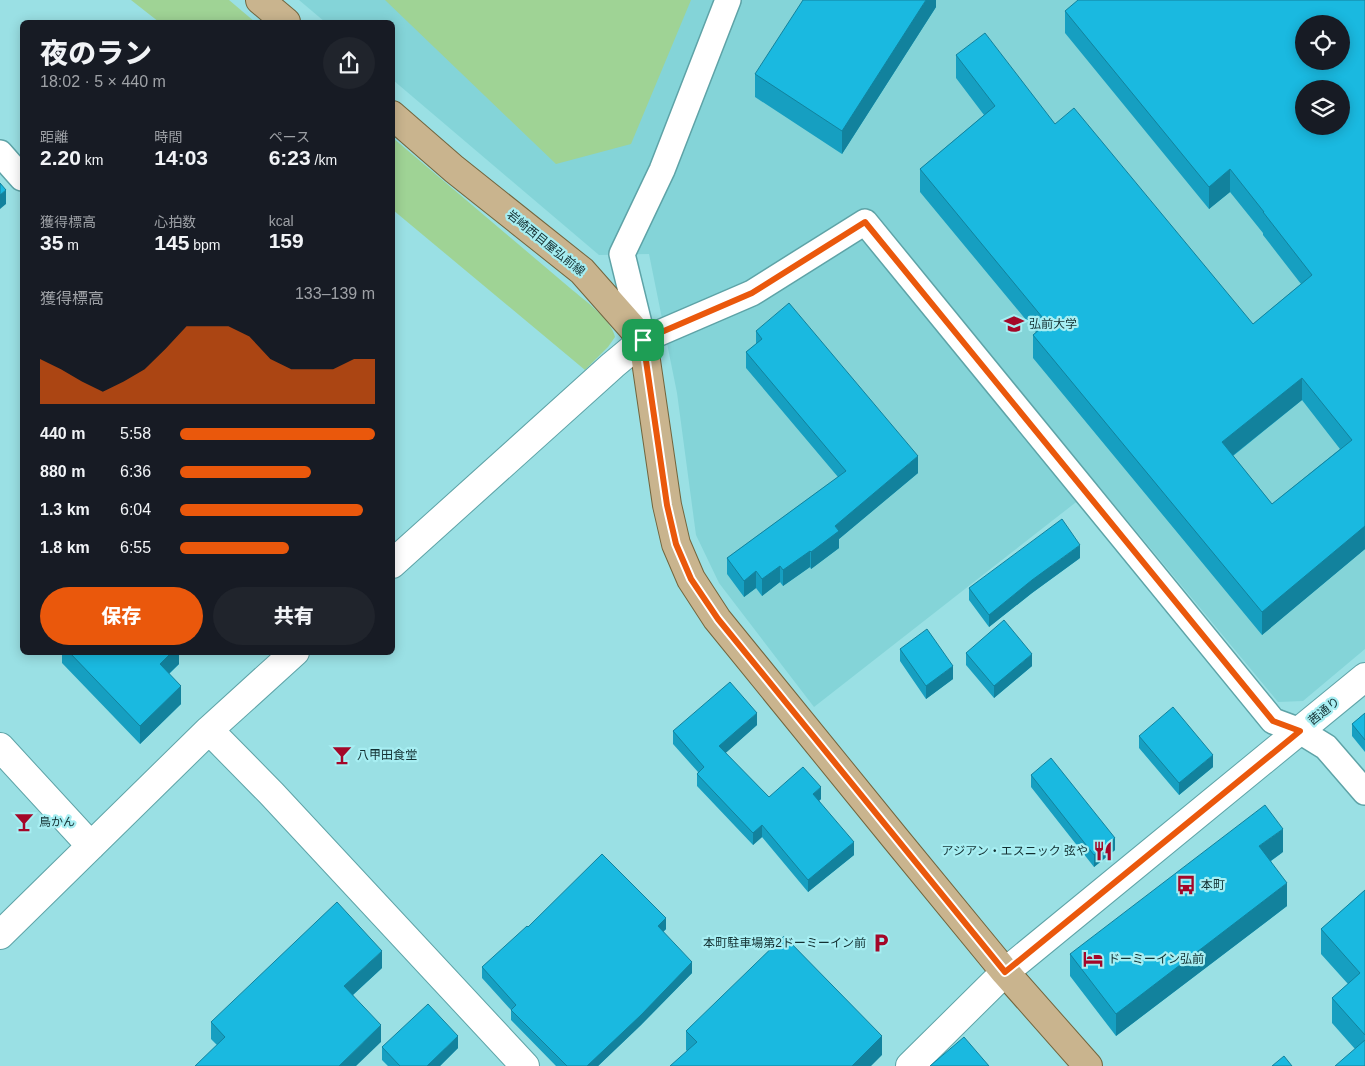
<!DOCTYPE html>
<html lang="ja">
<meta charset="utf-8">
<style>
body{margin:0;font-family:Arial,"Noto Sans JP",sans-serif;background:#20242c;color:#f1f3f6;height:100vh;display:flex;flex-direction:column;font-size:19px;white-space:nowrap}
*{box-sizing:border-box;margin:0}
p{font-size:16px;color:#9ea1a6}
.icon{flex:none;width:28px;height:28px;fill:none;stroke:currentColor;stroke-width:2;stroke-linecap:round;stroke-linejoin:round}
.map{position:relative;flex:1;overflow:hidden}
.sheet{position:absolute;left:20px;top:20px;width:375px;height:635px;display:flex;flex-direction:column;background:#171b24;border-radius:8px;box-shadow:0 2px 12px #0003}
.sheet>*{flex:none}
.tools{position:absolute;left:1295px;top:15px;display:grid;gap:10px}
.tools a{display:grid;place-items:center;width:55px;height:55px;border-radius:50%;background:#171b24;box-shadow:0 2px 12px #0003;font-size:25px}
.pin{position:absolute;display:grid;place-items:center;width:42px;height:42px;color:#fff;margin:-21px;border-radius:10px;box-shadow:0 2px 8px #0006}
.round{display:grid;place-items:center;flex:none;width:52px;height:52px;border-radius:26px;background:#20242c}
.headline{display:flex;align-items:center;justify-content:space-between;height:85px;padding:0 20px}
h1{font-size:28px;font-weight:800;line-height:38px}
.metrics{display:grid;grid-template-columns:repeat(3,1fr);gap:8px;height:85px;padding:5px 20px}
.metrics div{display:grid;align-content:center}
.metrics b{font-size:21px;font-weight:800}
.metrics small{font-size:14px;font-weight:400}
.metrics p{font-size:14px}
.chart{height:140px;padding:10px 20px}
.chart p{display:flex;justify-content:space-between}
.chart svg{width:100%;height:90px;margin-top:5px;fill:#ea580c;opacity:.7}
.button{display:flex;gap:10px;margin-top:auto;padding:10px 20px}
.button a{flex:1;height:58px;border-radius:30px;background:#ea580c;color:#fff;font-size:20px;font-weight:800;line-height:58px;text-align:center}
.button a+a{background:#20242c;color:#f1f3f6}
ul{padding:0 20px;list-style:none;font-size:16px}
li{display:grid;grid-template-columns:80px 60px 1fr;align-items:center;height:38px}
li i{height:12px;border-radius:6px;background:#ea580c}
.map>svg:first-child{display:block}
.built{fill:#84d4d8;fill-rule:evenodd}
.green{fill:#9fd395}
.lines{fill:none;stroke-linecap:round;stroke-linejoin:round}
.minor-casing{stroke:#5ea3a7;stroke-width:28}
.tertiary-casing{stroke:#5ea3a7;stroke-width:30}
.primary-casing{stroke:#72653d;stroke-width:30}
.minor{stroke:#fff;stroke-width:25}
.tertiary{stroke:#fff;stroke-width:28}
.primary{stroke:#c9b48e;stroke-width:28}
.wall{fill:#169fc1;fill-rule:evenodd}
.shaded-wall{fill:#12829d}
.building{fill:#1ab9e0;stroke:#12829d;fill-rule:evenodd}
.route-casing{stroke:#fff;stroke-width:10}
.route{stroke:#ea580c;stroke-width:6}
.labels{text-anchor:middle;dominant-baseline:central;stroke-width:4.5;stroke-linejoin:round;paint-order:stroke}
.street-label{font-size:12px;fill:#133032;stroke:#a7eef2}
.poi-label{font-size:12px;fill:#133032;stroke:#a7eef2;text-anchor:start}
</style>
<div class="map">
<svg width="1365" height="1066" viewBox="0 0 1365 1066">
<rect width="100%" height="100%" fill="#9ae0e4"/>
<path class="built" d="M299,0h1066v649l-62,52 -25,1 -180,-217 -284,222 -95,-124 -23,-48 -19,-142 -28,-139 -50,1 -206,-175 -1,-58h-67zM1304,24h37v37h-37zM1304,89h37v37h-37z"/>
<path class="green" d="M131,0h98l26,22h-96z
M385,0h306l-60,144 -75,20z
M393,138l177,150c13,11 42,32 45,49l-7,10 -23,23 -192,-160z"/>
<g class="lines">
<defs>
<path id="minor" d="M728,0l-66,170 -40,84 21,86 109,-47 113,-71 408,499 27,10 26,16 39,45
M0,153l22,25"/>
<path id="tertiary" d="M392,564l221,-199 30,-25
M209,730l62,63 254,273
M0,747l91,99
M0,935l209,-205 86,-78
M910,1066l95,-94 360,-295"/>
<path id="primary" d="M260,0l26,22
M392,115l62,54 128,102 61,69 24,165 9,39 15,35 26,40 178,219 110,134 83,94"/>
</defs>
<use href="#minor" class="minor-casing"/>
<use href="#tertiary" class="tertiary-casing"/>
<use href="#primary" class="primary-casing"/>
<use href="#minor" class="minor"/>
<use href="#tertiary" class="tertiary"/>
<use href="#primary" class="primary"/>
</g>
<path class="wall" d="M936,0v7l-94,147 -87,-57v-23z
M1365,0v549l-103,86 -229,-277v-23l3,-3 -116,-140v-23l64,-54 -28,-37v-23l99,69 198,200 48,-40 -38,-49v-2l-33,-41 -21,17 -144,-176v-22zM1302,400l38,49 -68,55 -39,-48z
M756,331l162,142 -79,66v9l-28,21 -1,-2 -27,19 -3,-4 -18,14 -6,-8 -12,9 -17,-23v-16l111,-81 -92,-109v-16l10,-8z
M1080,558l-48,35 -43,34 -20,-27v-12z
M900,649l53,30 -27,20 -26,-38z
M62,652h117v12l-10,10 12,30 -41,40 -78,-81z
M966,653l66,13 -38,32 -28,-33z
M1365,713v39l-13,-16v-12z
M757,725l-32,28 44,44 52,2 -2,2 35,54 -46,37 -46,-55 -9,8 -56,-59v-12l1,-2 -25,-28v-13z
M1139,736l74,31 -34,28 -40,-47z
M1031,775l84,75 -21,17 -63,-80z
M1283,852l-12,9 16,45 -171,130 -46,-60v-22z
M1365,890v176l-10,-17 -23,-26v-25l16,-14 -27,-30v-25z
M528,927l138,2 -3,3 29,41 -51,52 -43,41h-42l-45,-46v-10l-29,-32v-11z
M382,968l-29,27 28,47 -164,3 -6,-6v-17z
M686,1031l196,24 -195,-4 -1,-1z
M382,1047l76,1 -18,18h-52l-6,-6z"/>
<path class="shaded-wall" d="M926,0h10v7l-94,147v-23z
M1230,169v23l-21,17v-22z
M6,190v14l-6,5v-14z
M1302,378v22l-80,64v-22z
M918,456v17l-79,66v9l-28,21v-17l24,-26z
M1365,526v23l-103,86v-23z
M1080,545v13l-48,35 -43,34v-12l43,-35z
M810,551v16l-27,19v-16z
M780,566v16l-18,14v-17z
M756,571v17l-12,9v-16z
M172,652h7v12l-19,18v-18z
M1032,654v12l-38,32v-12z
M953,666v13l-27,20v-13z
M181,686v18l-41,40v-18z
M757,713v12l-38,34v-13z
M1213,755v12l-34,28v-12z
M821,787v12l-8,7v-12z
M762,825v12l-9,8v-12z
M1283,829v23l-24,17v-23z
M1115,838v12l-21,17v-12z
M854,842v13l-46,37v-12z
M1287,883v23l-171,130v-22z
M666,918v11l-8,8v-11z
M382,951v17l-38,35v-17z
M692,962v11l-51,52 -43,41h-11z
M381,1025v17l-25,24h-17z
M458,1036v12l-18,18h-13z
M882,1036v19l-11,11h-19z"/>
<path class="building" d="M803,0h123l-84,131 -87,-57z
M1078,0h287v526l-103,86 -229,-277 14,-12 -127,-154 75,-63 -39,-51 29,-22 70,91 19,-16 179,216 59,-49 -49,-63h1l-34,-43 -21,18 -144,-176zM1304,24h37v37h-37zM1304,89h37v37h-37zM1302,378l50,62 -80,64 -50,-62z
M0,183l6,7 -6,5z
M789,303l129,153 -83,70 4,5 -28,21 -1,-1 -27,19 -3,-4 -18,13 -6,-8 -12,10 -17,-23 119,-87 -100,-119 16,-13 -6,-8z
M1062,519l18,26 -48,35 -43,35 -20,-27z
M1004,620l28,34 -38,32 -28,-33z
M927,629l26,37 -27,20 -26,-37z
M69,652h103l-12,12 21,22 -41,40z
M730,682l27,31 -38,33 50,51 34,-30 18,20 -8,7 41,48 -46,38 -46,-55 -9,8 -56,-59 7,-7 -31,-36z
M1173,707l40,48 -34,28 -40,-47z
M1365,713v27l-13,-16z
M1051,758l64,80 -21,17 -63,-80z
M1265,805l18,24 -24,17 28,37 -171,131 -46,-60z
M602,854l64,64 -8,8 34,36 -51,53 -54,51h-20l-56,-56 5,-5 -34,-38 45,-41 1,1z
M1365,890v145l-33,-37 28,-25 -39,-44z
M337,902l45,49 -38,35 37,39 -42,41h-144l30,-29 -14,-15z
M784,936l98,100 -30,30h-182l27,-24 -11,-11z
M428,1004l30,32 -31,30h-27l-18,-19z
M964,1037l25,29h-59z
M1365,1040v26h-30z
M1284,1056l8,10h-20z"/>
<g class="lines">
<defs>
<path id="route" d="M865,222l408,499 27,10 -295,241 -287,-353 -27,-40 -15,-35 -9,-39 -24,-165 109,-47z"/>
</defs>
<use href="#route" class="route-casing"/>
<use href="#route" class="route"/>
</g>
<defs>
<symbol id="university-bare" viewBox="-9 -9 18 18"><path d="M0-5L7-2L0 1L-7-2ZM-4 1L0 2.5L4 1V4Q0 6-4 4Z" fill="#a40728" stroke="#a7eef2" stroke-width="2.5" paint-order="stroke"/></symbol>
<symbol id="bar-bare" viewBox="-9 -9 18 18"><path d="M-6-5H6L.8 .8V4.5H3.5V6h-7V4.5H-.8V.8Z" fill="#a40728" stroke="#a7eef2" stroke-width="2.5" paint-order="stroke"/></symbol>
<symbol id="restaurant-bare" viewBox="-9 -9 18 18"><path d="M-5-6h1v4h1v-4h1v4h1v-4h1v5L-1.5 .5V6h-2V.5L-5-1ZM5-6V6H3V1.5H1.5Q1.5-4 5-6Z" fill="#a40728" stroke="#a7eef2" stroke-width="2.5" paint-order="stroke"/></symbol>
<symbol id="bus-bare" viewBox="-9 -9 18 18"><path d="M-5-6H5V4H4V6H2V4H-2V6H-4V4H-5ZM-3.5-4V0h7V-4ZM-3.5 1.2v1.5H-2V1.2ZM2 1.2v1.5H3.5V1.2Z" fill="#a40728" stroke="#a7eef2" stroke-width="2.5" paint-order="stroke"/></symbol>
<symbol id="parking-bare" viewBox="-9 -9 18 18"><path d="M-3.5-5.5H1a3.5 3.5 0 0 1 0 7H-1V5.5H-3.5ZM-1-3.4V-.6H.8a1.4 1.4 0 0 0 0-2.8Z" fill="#a40728" stroke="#a7eef2" stroke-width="2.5" paint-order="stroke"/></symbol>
<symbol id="hotel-bare" viewBox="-9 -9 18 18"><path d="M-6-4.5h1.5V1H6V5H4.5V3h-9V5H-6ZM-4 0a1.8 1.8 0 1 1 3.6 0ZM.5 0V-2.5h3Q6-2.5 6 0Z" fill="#a40728" stroke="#a7eef2" stroke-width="2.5" paint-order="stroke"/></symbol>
</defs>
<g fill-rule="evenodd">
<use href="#university-bare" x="1000" y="310" width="28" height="28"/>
<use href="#bar-bare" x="328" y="741" width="28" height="28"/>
<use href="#bar-bare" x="10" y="808" width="28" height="28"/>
<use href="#restaurant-bare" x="1089" y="837" width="28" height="28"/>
<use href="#bus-bare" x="1172" y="871" width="28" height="28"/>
<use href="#parking-bare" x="867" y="929" width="28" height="28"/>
<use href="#hotel-bare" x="1079" y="945" width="28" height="28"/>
</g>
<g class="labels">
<g class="street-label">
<text transform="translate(546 243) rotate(39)">岩崎西目屋弘前線</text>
<text transform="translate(1324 711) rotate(-39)">茜通り</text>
</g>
<g class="poi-label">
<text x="1029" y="324">弘前大学</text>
<text x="357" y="755">八甲田食堂</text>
<text x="39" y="822">鳥かん</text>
<text x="1088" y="851" text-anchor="end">アジアン・エスニック 弦や</text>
<text x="1201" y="885">本町</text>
<text x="866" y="943" text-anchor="end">本町駐車場第2ドーミーイン前</text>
<text x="1108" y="959">ドーミーイン弘前</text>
</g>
</g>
</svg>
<div class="tools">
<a><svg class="icon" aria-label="locate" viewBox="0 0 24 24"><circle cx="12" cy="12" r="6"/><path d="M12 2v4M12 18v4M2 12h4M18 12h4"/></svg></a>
<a><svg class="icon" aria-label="layers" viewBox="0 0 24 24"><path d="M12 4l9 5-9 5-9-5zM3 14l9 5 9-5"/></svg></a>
</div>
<div class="pin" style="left:643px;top:340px;background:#1e9e55"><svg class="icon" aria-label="arrive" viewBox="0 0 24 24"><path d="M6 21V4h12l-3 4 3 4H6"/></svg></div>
<section class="sheet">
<div class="headline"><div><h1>夜のラン</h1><p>18:02 · 5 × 440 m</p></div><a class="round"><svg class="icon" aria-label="share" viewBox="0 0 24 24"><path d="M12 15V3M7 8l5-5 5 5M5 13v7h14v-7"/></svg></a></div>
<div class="metrics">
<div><p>距離</p><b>2.20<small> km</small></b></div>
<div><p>時間</p><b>14:03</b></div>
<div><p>ペース</p><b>6:23<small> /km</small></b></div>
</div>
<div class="metrics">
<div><p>獲得標高</p><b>35<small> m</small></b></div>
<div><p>心拍数</p><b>145<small> bpm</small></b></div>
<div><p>kcal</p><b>159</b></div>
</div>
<div class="chart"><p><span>獲得標高</span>133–139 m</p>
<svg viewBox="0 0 160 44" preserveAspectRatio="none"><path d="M0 44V22L10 27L20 33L30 38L40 33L50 27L60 17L70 6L80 6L90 6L100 11L110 22L120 27L130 27L140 27L150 22L160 22V44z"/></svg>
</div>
<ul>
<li><b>440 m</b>5:58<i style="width:100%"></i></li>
<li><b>880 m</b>6:36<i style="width:67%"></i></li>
<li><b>1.3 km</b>6:04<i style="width:94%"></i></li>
<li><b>1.8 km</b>6:55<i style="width:56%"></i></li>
</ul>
<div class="button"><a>保存</a><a>共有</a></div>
</section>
</div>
